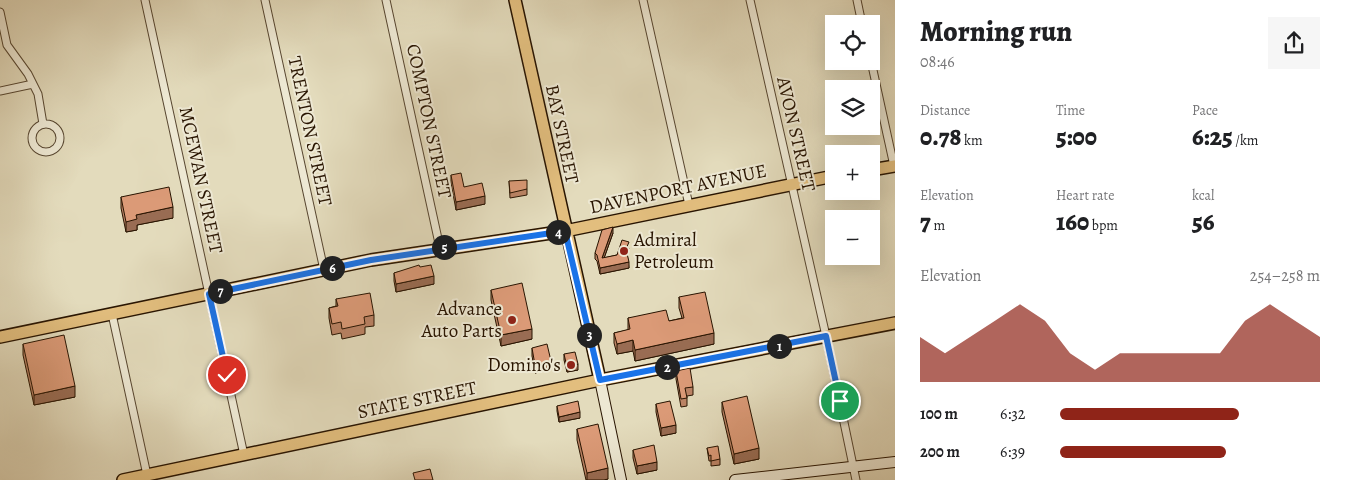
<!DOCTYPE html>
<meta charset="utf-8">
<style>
body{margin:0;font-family:Alegreya,serif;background:#f6f6f6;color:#202124;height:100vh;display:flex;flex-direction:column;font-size:19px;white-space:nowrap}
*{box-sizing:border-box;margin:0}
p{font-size:16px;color:#757577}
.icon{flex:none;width:28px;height:28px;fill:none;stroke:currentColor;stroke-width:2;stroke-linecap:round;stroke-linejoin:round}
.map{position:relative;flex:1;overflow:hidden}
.side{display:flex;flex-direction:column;background:#fff;width:450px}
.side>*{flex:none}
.fabs{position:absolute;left:825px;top:15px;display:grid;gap:10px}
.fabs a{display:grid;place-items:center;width:55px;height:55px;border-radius:0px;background:#fff;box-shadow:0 5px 20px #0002;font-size:25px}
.pin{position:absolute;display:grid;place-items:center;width:42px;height:42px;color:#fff;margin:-21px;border:2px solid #fff;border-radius:50%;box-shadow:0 1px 5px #0007}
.km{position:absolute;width:25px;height:25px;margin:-12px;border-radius:50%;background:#222;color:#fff;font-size:14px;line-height:25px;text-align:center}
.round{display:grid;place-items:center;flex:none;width:52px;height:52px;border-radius:0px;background:#f6f6f6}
.overview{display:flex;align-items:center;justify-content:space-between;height:85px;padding:0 25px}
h1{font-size:28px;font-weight:800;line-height:38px}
.stats{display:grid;grid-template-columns:repeat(3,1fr);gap:8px;height:85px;padding:5px 25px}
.stats div{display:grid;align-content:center}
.stats b{font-size:25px;font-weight:800}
.stats small{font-size:14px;font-weight:400}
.stats p{font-size:14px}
.chart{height:140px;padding:10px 25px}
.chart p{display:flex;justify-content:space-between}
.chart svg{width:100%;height:90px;margin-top:5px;fill:#8f2418;opacity:.7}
ul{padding:0 25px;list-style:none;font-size:16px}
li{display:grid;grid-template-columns:80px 60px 1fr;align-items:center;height:38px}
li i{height:12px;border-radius:6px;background:#8f2418}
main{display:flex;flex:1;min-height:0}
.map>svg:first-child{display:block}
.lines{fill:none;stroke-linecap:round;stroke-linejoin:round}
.street-casing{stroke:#574630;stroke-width:9}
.secondary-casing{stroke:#281401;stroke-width:12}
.primary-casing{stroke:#281401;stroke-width:14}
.street{stroke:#ede8d3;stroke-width:7}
.secondary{stroke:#ede8d3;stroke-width:10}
.primary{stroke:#e2be7e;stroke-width:11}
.wall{fill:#bc8466;stroke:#281401}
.shaded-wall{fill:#996c53;stroke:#281401}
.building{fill:#db9a77;stroke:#281401}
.route-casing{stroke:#fff;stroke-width:10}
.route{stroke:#1a73e8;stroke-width:6}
.poi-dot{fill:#8f2418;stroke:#ede8d3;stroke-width:2}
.labels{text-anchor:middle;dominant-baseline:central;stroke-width:4;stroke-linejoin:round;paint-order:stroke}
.street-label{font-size:19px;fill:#281401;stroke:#ede8d3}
.poi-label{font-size:19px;fill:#281401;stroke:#ede8d3;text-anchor:end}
</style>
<main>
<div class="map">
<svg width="895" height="480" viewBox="0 0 895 480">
<rect width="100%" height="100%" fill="#e3dbbc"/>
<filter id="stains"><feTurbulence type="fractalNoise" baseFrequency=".004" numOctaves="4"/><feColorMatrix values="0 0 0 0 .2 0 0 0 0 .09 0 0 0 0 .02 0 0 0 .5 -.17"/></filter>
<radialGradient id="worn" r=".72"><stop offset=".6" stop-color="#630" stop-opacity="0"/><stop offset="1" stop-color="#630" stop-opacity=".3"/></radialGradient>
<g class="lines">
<defs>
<path id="street" d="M145,0l99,455
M265,0l59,270
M386,0l54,248
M643,0l46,205
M750,0l76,336 30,144
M857,0l5,24
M0,12l7,33 21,29 10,20 5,30
M871,61l23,105
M0,91l33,-7
M32 138a14 14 0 1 1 28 0a14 14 0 1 1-28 0Z
M112,314l35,161"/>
<path id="secondary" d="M600,380l21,100
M735,480l160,-18"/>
<path id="primary" d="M515,0l85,380
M871,170l24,-4
M0,337l371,-77 194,-29 269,-55
M123,480l477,-100 295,-57"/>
</defs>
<use href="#street" class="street-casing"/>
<use href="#secondary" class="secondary-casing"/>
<use href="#primary" class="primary-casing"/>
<use href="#street" class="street"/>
<use href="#secondary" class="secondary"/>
<use href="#primary" class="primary"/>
</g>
<path class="wall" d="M451,175l13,12 21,17 -29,6 -5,-27z
M509,181l18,8v6l-17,3z
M121,197l52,21 -36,7v5l-11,2 -5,-24z
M613,233l-9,25 13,-3 12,-7 -2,5 2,15 -29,6 -3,-13 -2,-2v-6z
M420,267l14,17 -38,8 -2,-11v-8z
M491,290l41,49 -31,7 -10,-46z
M679,297l35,47 -79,17 -2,-10 -16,3 -3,-11v-10l14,-3v-12l41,3 13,-3 -3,-10z
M336,299l38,16v11l-9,1v7l-23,5 -1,-6 -9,2 -3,-17v-10l7,-2z
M23,344l52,53 -41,8 -11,-50z
M532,348l19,21 -16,4 -3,-17z
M564,354l14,16 -11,2 -3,-12z
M676,371l17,16v8l-6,1v10l-6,1 -5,-28z
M722,402l37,57 -25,5 -12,-52z
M656,404l20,29 -15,3 -5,-24z
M557,406l23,12 -21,4 -2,-11z
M577,429l31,50 -4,1h-18l-9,-40z
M707,448l13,11v6l-9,1v-5h-2z
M633,450l24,20 -20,4 -4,-16z"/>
<path class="shaded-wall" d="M485,196v8l-29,6v-8z
M173,207v11l-36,7v5l-11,2v-10l10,-7z
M613,227v6l-11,31v-6z
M629,262v6l-29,6v-6z
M434,276v8l-38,8v-8z
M532,329v10l-31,7v-11z
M714,333v11l-79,17v-11z
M633,340v11l-16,3v-10z
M551,361v8l-16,4v-8z
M578,364v6l-11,2v-5z
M75,386v11l-41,8v-10z
M580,412v6l-21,4v-5z
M676,425v8l-15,3v-8z
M759,448v11l-25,5v-10z
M657,462v8l-20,4v-8z
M608,468v11l-4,1h-17v-7z"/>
<path class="building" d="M461,173l3,14 18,-4 3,13 -29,6 -5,-27z
M527,180v9l-17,4 -1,-12z
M169,187l4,20 -37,8 1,4 -11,3 -5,-25z
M613,227l-11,31 15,-3 5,-15 7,2 -3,7 3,13 -29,6 -3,-13 -2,-2 7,-23z
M419,265l1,2 11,-2 3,11 -38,8 -2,-11z
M522,283l10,46 -31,6 -10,-45z
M705,292l9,41 -79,17 -2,-10 -16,4 -3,-11 16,-4 -2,-11 38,-8 3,11 15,-3 -5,-21z
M370,293l4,22 -10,2 1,7 -23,5 -1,-7 -9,2 -3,-16 9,-2 -2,-7z
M64,335l11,51 -41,9 -11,-51z
M547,344l4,17 -16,4 -3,-17z
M575,352l3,12 -11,3 -3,-13z
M690,368l3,19 -8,1 2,10 -6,1 -5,-28z
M747,396l12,52 -25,6 -12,-52z
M578,401l2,11 -21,5 -2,-11z
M670,401l6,24 -15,3 -5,-24z
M598,424l10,44 -21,5 -10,-44z
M654,445l3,17 -20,4 -4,-16z
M718,446l2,13 -9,2v-6l-2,1 -2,-8z
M430,469l3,11h-18l-2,-7z"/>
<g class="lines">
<defs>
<path id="route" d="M227,375l-18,-81 162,-34 194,-29 35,149 226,-44 14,65"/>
</defs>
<use href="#route" class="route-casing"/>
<use href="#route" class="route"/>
</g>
<g class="poi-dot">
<circle cx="624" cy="251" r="5"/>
<circle cx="512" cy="320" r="5"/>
<circle cx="571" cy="365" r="5"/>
</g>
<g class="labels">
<g class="street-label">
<text transform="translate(429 121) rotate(78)">COMPTON STREET</text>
<text transform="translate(310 131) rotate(78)">TRENTON STREET</text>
<text transform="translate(562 134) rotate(78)">BAY STREET</text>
<text transform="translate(796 134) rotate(77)">AVON STREET</text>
<text transform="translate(201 180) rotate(78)">MCEWAN STREET</text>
<text transform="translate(678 189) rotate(-12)">DAVENPORT AVENUE</text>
<text transform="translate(417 400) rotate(-12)">STATE STREET</text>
</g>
<g class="poi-label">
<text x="634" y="240" text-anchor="start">Admiral<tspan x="634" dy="22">Petroleum</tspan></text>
<text x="502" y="309">Advance<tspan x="502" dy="22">Auto Parts</tspan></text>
<text x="561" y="365">Domino's</text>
</g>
</g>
<rect width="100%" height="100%" filter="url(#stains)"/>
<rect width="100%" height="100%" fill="url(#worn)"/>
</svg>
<div class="fabs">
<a><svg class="icon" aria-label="locate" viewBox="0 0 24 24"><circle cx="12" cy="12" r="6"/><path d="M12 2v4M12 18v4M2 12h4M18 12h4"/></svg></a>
<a><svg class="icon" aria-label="layers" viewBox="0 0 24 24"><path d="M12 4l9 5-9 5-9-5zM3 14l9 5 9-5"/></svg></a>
<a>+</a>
<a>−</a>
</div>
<div class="pin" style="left:840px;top:401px;background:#1e9e55"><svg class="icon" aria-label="arrive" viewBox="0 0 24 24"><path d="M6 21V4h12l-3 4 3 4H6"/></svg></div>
<div class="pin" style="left:227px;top:375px;background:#d93025"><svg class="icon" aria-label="check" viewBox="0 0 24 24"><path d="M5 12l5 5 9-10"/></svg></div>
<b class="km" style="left:779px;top:346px">1</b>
<b class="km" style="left:667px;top:367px">2</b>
<b class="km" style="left:589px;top:335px">3</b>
<b class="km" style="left:558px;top:232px">4</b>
<b class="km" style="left:444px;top:247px">5</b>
<b class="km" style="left:332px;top:268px">6</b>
<b class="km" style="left:220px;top:291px">7</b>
</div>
<section class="side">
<div class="overview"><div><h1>Morning run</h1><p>08:46</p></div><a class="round"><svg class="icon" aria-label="share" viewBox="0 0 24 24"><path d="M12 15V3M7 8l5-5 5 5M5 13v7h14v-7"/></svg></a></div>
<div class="stats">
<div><p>Distance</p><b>0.78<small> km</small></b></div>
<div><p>Time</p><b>5:00</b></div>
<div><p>Pace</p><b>6:25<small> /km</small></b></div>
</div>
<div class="stats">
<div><p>Elevation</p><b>7<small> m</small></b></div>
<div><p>Heart rate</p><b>160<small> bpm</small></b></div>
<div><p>kcal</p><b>56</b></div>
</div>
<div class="chart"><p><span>Elevation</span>254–258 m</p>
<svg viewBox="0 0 160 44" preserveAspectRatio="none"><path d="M0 44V22L10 30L20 22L30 14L40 6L50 14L60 30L70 38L80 30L90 30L100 30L110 30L120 30L130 14L140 6L150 14L160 22V44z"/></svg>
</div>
<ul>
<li><b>100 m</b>6:32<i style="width:69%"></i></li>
<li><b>200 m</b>6:39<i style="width:64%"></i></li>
</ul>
</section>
</main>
